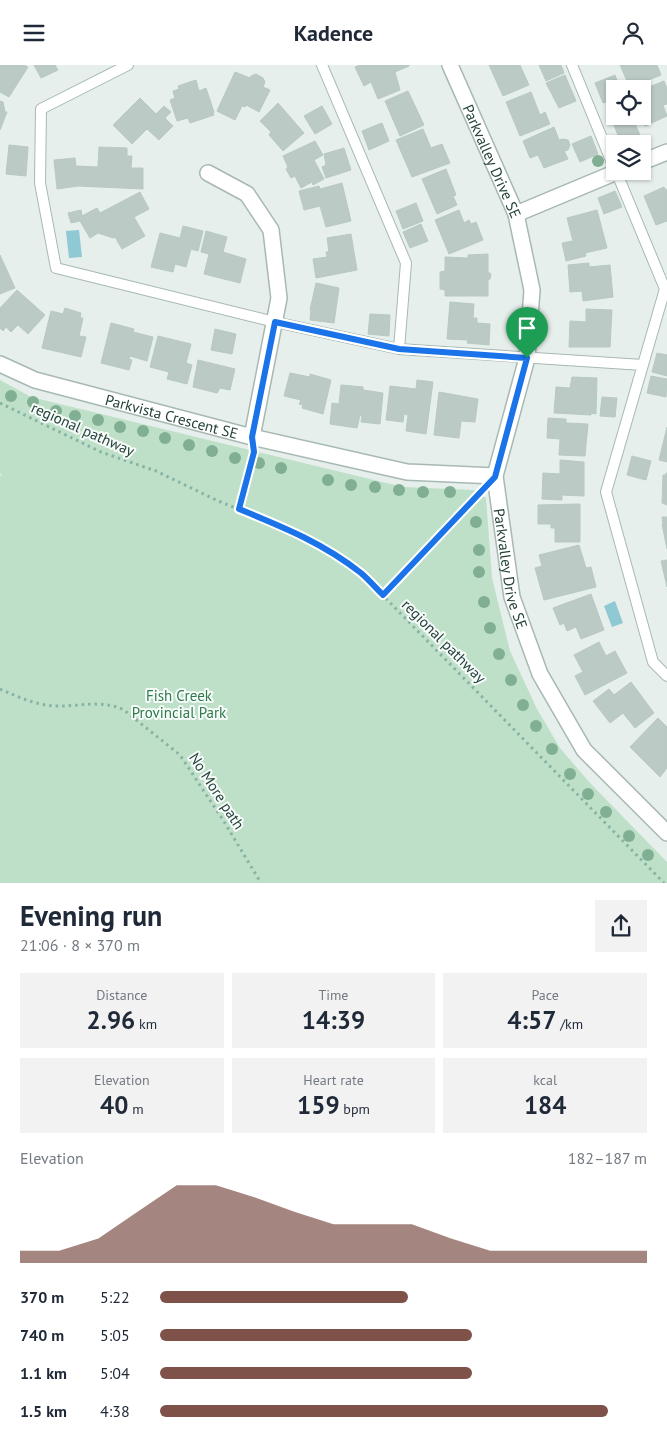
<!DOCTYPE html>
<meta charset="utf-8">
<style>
body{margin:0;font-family:"PT Sans",sans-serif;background:#f2f2f3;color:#1f2937;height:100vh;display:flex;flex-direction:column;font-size:19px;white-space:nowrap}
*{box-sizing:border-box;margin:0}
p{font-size:16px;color:#747a83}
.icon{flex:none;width:28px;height:28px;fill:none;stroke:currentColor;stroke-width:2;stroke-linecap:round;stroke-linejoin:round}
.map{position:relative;height:818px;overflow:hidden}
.details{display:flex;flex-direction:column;background:#fff;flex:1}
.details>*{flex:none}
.controls{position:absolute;left:606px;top:15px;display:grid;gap:10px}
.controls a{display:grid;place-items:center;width:45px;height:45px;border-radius:0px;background:#fff;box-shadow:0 1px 4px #0004;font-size:25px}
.pin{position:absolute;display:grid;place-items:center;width:42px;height:42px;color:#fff;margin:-51px -21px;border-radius:50% 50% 50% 0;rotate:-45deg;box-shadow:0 0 5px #0007}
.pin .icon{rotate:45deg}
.round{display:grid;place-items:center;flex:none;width:52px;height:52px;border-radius:0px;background:#f2f2f3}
.summary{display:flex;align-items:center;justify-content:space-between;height:85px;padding:0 20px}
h1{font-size:28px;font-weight:800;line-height:38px}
.figures{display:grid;grid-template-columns:repeat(3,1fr);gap:8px;height:85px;padding:5px 20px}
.figures div{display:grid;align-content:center;border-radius:0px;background:#f2f2f3;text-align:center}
.figures b{font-size:25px;font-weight:800}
.figures small{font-size:14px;font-weight:400}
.figures p{font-size:14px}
.chart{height:140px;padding:10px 20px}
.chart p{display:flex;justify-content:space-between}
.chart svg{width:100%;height:90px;margin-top:5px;fill:#7f5249;opacity:.7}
ul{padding:0 20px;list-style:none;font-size:16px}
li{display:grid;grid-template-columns:80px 60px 1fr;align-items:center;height:38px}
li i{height:12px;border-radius:6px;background:#7f5249}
header{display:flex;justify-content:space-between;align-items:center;height:65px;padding:0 20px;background:#fff;font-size:22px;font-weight:800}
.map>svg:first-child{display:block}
.green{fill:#bfe0c8}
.water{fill:#8ec9d4}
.building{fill:#bbcac4;stroke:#b8c9c2}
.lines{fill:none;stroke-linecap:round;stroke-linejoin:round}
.lane-casing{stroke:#a8b8b2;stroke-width:12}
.street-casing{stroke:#a8b8b2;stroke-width:18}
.path{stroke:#86b3a5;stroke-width:3;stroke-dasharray:2.5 4;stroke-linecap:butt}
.lane{stroke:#fff;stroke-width:10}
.street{stroke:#fff;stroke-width:15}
.tree{fill:#80af93}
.route-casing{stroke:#fff;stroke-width:10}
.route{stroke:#1a73e8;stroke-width:6}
.labels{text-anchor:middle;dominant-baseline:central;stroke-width:4;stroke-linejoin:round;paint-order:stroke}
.street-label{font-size:15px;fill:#24423a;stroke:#f7fbf9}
.park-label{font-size:15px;fill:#2d7a4b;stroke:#f7fbf9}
</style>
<header><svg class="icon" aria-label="menu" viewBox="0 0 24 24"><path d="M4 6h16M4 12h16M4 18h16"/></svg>Kadence<svg class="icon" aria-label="person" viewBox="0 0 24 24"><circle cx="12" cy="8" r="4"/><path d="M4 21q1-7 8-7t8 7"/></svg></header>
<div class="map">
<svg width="667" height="818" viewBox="0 0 667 818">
<rect width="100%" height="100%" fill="#e6efeb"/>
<path class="green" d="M0,315l31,17 372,90 71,3 12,8 6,80 18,73 27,58 23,39 30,35 77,79v21h-667v-408l3,1 -3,-3z"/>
<path class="water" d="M79,165l3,27 -13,1 -3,-27z
M615,536l8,22 -11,4 -8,-21z"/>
<path class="building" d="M0,0h24l4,2 -19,30 -9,-5z
M34,0h21l3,5 -17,8z
M360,0h49v1l-14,6 5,18 -22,9 -7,-17 -7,4 -9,-19z
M489,0h31l9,20 -26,11z
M539,0h22l3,8 -18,8z
M620,0h37l4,10 -31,13z
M235,7l15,6 1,-2 5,-2 7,4 2,4 -2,5 7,3 -11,22 -13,-7 -1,2 -3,-1 -7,14 -18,-9z
M565,10l11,26 -17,7 -13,-25z
M615,10l5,14h-5v10l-12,4 -8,-20z
M196,15l3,11 7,-3 8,24 -1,1 1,2 -24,8 -2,-5 -11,3 -7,-21 5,-2 -2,-7 6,-2 -1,-3z
M664,16l3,8v15l-4,1 4,11 -22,10 -4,-10h1v-26z
M408,26l16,34 -24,11 -15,-35z
M531,27l9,23 5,-3 5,12 -30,12 -14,-34z
M140,33l16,16 8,-8 7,6 -6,6 8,8 -14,14 -12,-11 -15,15 -19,-19z
M0,36l3,1 2,10h2l-7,18z
M278,38l26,30 -21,18 -14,-16 2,-3 -11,-11z
M322,41l10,18 -17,10 -11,-18z
M632,52l8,18 -19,8 -7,-18z
M382,58l7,18 -20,9 -7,-19z
M554,62l5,13 4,-1 5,1 2,5 -2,5 -4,1 4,8 -24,9 -6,-13 -8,3 -7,-17z
M423,64l8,19 11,-4 8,19 -38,14 -16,-37z
M591,71l7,18 -18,8 -8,-18z
M315,76l8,14 -9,5 10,19 -11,6 -1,-3 -11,6 -6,-12 -4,2 -5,-9 2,-2 -5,-11z
M9,80l19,2 -2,29 -20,-2z
M99,82l28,1v8h5l-1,12h12v21l-65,-3 -21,3 -3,-29 21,-2 1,8 22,1z
M344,83l7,22 -25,8 -4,-11 4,-2 -2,-11z
M446,104l10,26 -3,1 4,9 -20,9 -15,-35z
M342,118l9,38 -25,6 -6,-21 -16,4 -5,-19 20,-5 1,3z
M664,122l1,3 2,-1v32l-11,4 -12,-29z
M615,126l7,16 -18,7 -6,-16z
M140,127l9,17 -15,8 11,19 -23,13 -7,-12 -2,1 -15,-5 -8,5 -10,-17 -9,2 -3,-10 13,-3 1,6 15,-8 3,5z
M416,138l7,18 -20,8 -7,-18z
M459,145l5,13 5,-3 2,4 5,-2 7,18 -34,14 -14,-34z
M597,145l10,38 -22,5 1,3 -20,5 -4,-18 11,-2 -6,-23z
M421,159l7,17 -18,7 -7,-16z
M183,161l20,5 -5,20 -7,-2 -5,18 -11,-3 -2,8 -22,-5 9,-34 20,5z
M206,166l21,6 -4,15 23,7 -6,24 -36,-9 5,-20 -8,-2z
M351,169l6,36 -41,8 -3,-19 14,-2 -1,-5h3l-2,-14z
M488,189v18l3,2 -1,5 -2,1v16h-43v-6l-5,-1v-17l5,-1v-14l23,1v-3z
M0,190l15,33 -15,6z
M589,198v4l21,-2 3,32 -30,4 -1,-10 -12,1 -2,-27z
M316,218l23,5 -5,35 -24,-3 1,-10h-1z
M17,225l28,25 -17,19 -10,-9 -7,7 -5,-5 -3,4 -3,-3v-20z
M450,237l24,2 -1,14h4v5l13,1 -1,21 -22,-2 1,-3 -21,-1z
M65,243l16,5 -1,5h3l-4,18 7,1 -5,20 -39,-9 9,-37 12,3z
M586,244l26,1 -2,37h-41l1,-26 16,1z
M370,249l20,1 -1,21 -21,-2z
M111,258l23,6 -1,3 20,5 -6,24 -17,-5 -1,3 3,1 -3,10 -28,-7z
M215,264l21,5 -4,20 -21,-4z
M158,271l33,8 -5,19 6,2 -5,19 -20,-5 2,-7 -19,-5z
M657,288l10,2v21l-15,-4z
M198,295l37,9 -5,21 -10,-2 -3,5 -24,-6z
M290,308l20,4v-3l21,6 -8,34 -21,-6 1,-3 -4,-1 2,-4 -17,-4z
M651,311l16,3 -1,18 -19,-4z
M572,312l25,1 -1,36 -5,-1v2l-37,-2 2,-26 14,1z
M417,315l16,2 -7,52 -20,-3 2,-16 -4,-1 -1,8 -17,-2 4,-34 26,3z
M341,320l22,2v3l20,3 -3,31 -19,-2 1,-6 -2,-1 -3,13 -27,-4 2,-21 7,1z
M439,327l39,7 -3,23 -14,-1 -2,17 -25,-3z
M602,332l15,1 -2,19 -15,-1z
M548,353l18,1v4l22,1 -3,32 -26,-1 1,-16 -13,-1z
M667,362v35l-8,-2z
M632,391l19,5 -5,19 -19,-5z
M560,395l24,2v34l-22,-1v5l-20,-1 1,-26 17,1z
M666,408h1v32l-5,-2 1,-28h3z
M580,439v38h-25v-14h-4v-4h-13v-19z
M662,452h5v32l-5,-25h1z
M579,480l7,23 5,-1 5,20 -52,13 -9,-32 7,-2 -3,-11z
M667,495v27l-6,-26z
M591,529l13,36 -23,9 -5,-12 -9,4 -3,-8 -4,2 -7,-17z
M599,577l7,14 9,-5 12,22 -42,22 -10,-19 8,-4 -9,-17z
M631,617l23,31 -19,15 -12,-15 -13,10 -17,-22 16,-12 5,6z
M658,653l9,9v41l-7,9 -30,-30z"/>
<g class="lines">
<defs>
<path id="lane" d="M128,0l-87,44 -1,74 16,85 219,54 124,27 244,16
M322,0l84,198 -7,86
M572,0l43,105
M616,106l49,118 -59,203 47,170 14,14"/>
<g id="street">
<path id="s1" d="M450,0l66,149 16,76 -5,68 -32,118 17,121 28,77 44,76 83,83"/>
<path d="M642,97l25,-10"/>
<path d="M208,108l39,21 24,36 8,68 -27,139"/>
<path d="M516,149l103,-43"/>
<path id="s2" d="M0,299l35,16 217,57 155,35 88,4"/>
</g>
</defs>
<use href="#lane" class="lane-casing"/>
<use href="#street" class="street-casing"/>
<path class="path" d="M0,338l101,49 55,19 60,29 73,30 28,13 45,31 302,309
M239,444l14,-57
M383,531l98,-105
M0,624c18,8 36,16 55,17 24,1 47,-7 69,4l56,45 43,65 38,63"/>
<use href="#lane" class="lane"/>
<use href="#street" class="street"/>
</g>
<g class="tree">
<circle cx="598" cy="96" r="6"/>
<circle cx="11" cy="331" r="6"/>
<circle cx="33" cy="337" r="6"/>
<circle cx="56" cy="346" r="6"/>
<circle cx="75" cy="351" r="6"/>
<circle cx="98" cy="355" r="6"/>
<circle cx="120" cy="362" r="6"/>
<circle cx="143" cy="366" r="6"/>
<circle cx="165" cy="373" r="6"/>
<circle cx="189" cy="380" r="6"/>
<circle cx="212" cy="386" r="6"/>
<circle cx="235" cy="393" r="6"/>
<circle cx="259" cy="398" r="6"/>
<circle cx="281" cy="403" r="6"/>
<circle cx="328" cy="415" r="6"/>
<circle cx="351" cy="420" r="6"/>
<circle cx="375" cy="422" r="6"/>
<circle cx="399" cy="425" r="6"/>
<circle cx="423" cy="427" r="6"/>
<circle cx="450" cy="427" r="6"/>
<circle cx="476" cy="457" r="6"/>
<circle cx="479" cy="485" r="6"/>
<circle cx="479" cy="507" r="6"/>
<circle cx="484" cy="537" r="6"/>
<circle cx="490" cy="563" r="6"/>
<circle cx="499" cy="589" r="6"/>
<circle cx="511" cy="615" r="6"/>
<circle cx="523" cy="640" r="6"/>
<circle cx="536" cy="661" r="6"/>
<circle cx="552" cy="684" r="6"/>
<circle cx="570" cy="709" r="6"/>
<circle cx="588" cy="729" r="6"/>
<circle cx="606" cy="747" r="6"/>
<circle cx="629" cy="771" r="6"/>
<circle cx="648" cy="790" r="6"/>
</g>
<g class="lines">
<defs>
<path id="route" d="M275,257l124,27 128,9 -32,119 -112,118c-7,-7 -14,-15 -22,-22 -38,-30 -78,-46 -122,-64l15,-57 -2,-15z"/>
</defs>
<use href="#route" class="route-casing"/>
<use href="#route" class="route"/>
</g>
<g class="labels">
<g class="street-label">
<text stroke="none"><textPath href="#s1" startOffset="105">Parkvalley Drive SE</textPath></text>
<text stroke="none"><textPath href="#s2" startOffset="180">Parkvista Crescent SE</textPath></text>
<text transform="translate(83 364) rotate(24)">regional pathway</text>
<text stroke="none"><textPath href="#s1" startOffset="525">Parkvalley Drive SE</textPath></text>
<text transform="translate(444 576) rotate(45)">regional pathway</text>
<text transform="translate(217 726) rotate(57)">No More path</text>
</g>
<g class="park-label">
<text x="179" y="630">Fish Creek<tspan x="179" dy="17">Provincial Park</tspan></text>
</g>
</g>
</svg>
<div class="controls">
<a><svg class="icon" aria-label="locate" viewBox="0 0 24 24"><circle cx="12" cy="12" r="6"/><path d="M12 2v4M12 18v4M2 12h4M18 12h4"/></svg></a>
<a><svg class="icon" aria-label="layers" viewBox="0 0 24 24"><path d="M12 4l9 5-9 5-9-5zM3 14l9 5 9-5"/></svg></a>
</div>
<div class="pin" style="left:527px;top:293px;background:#1e9e55"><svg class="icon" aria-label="arrive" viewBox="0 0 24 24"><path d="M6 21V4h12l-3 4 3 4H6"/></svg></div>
</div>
<section class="details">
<div class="summary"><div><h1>Evening run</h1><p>21:06 · 8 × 370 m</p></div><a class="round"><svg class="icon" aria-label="share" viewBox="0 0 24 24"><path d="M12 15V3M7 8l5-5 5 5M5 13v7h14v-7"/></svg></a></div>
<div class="figures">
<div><p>Distance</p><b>2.96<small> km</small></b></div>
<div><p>Time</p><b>14:39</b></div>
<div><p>Pace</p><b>4:57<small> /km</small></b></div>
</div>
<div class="figures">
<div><p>Elevation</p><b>40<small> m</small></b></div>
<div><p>Heart rate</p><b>159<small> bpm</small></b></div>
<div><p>kcal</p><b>184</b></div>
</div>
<div class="chart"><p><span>Elevation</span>182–187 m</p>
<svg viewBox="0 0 160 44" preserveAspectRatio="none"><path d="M0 44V38L10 38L20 32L30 19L40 6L50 6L60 12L70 19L80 25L90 25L100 25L110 32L120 38L130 38L140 38L150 38L160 38V44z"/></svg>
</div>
<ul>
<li><b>370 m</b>5:22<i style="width:51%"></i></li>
<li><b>740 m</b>5:05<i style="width:64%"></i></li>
<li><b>1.1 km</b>5:04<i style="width:64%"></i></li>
<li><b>1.5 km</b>4:38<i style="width:92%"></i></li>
</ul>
</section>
